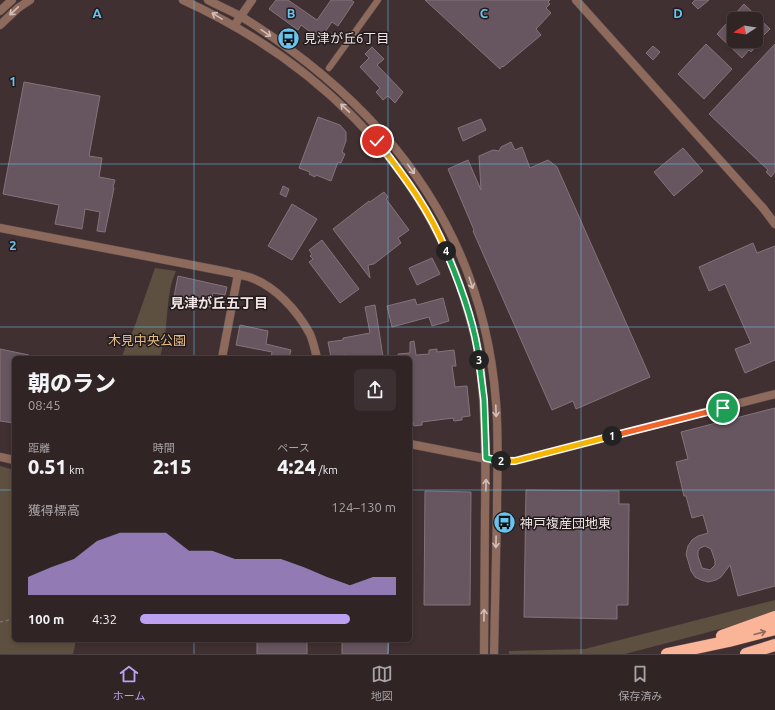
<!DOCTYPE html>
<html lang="ja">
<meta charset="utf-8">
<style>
body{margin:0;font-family:Ubuntu,"Noto Sans JP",sans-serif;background:#3d3032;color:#f1f3f6;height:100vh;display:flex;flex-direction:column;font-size:15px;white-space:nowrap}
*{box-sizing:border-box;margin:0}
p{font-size:13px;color:#a8a4a7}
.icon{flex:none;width:22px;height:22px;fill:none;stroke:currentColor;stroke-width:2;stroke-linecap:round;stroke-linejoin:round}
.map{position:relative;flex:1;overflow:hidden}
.drawer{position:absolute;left:12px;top:356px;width:400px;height:286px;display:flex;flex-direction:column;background:#312425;border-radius:6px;box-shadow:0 2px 6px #0003,0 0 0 1px #4c4142}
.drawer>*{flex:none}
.needle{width:26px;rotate:258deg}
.buttons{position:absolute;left:727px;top:12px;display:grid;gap:8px}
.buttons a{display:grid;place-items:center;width:36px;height:36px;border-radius:6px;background:#312425;box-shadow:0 2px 6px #0003,0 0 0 1px #4c4142;font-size:20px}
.pin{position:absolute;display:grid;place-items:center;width:34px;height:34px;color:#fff;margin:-17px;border:2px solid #fff;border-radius:50%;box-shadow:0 1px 4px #0007}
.km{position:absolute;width:20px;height:20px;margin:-10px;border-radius:50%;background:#222;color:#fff;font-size:11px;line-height:20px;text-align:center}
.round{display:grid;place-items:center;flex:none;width:42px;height:42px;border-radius:6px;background:#3d3032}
.summary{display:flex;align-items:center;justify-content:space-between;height:68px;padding:0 16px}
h1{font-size:22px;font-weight:800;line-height:30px}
.metrics{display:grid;grid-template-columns:repeat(3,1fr);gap:6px;height:68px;padding:4px 16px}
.metrics div{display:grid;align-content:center}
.metrics b{font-size:20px;font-weight:800}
.metrics small{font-size:11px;font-weight:400}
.metrics p{font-size:11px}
.chart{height:112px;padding:8px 16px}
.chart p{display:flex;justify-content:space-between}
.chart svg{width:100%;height:72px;margin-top:4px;fill:#bca0f2;opacity:.7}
ul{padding:0 16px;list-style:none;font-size:13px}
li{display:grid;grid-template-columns:64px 48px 1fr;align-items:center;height:30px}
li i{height:10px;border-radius:5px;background:#bca0f2}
.menu{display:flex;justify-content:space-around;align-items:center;height:56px;border-top:1px solid #4c4142;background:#312425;font-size:11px;color:#a8a4a7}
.menu a{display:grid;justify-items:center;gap:2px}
.menu .current{color:#bca0f2}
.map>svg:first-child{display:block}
.green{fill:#5e5040}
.building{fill:#67565f;stroke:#85737c;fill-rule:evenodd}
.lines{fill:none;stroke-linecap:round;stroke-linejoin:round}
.pedestrian-casing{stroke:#5d4d4e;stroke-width:7}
.minor-casing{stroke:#5d4d4e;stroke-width:9}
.tertiary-casing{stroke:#5d4d4e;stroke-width:9}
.motorway-casing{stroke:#5d4d4e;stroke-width:13}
.path{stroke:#807172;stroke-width:1.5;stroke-dasharray:3 3;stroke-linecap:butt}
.pedestrian{stroke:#8d6a5b;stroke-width:6}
.minor{stroke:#8d6a5b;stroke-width:8}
.tertiary{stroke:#8d6a5b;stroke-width:8}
.motorway{stroke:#fab599;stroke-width:12}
.oneway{stroke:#d2bfbb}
.oneway2{stroke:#8e685a}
.split-1-casing{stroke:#fff;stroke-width:8}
.split-2-casing{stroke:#fff;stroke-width:8}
.split-3-casing{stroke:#fff;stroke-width:8}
.split-4-casing{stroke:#fff;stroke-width:8}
.split-5-casing{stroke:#fff;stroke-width:8}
.split-1{stroke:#f0652b;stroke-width:5}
.split-2{stroke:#f5b400;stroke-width:5}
.split-3{stroke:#22a559;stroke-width:5}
.split-4{stroke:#22a559;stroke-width:5}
.split-5{stroke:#f5b400;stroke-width:5}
.grid{fill:none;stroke:#67c4ef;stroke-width:1;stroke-opacity:0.55}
.labels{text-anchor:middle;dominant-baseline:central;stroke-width:3;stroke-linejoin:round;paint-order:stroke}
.poi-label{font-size:13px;fill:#f0e4e4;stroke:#221a1b;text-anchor:start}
.park-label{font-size:13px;fill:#e5bc89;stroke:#221a1b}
.neighbourhood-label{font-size:14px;font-weight:bold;fill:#f0e4e4;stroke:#221a1b}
.grid-label{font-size:13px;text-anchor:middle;font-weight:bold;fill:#67c4ef;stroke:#221a1b;stroke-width:3;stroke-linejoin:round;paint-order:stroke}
</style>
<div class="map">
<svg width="775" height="654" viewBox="0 0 775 654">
<rect width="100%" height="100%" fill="#413031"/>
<path class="green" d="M155,268l21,3c-8,17 -8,37 -10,56 -1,10 -4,21 -6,31h-39l13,-30z
M0,466l14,4v170h62l-3,14h-73z
M775,600v12l-47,15 -103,27h-116v-3l76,-2z"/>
<path class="building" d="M276,0h12l29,20 14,-20h20l3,2 -16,24 -6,-4 -12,17 -19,-14 -3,5 -29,-21z
M425,0h125l-2,2 2,2 -4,4 5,5 -15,16 5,6 -38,32 -1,-1 -2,3z
M695,0h14l-11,9 -6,-6z
M744,4l26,25 -7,7 1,1 -13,15 -2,-2 -7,8 -25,-24zM734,19h22v22h-22z
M706,44l26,25 -28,30 -26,-25z
M775,44v128l-4,5 -5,-5 2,-2 -59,-56z
M653,46l7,6 -7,8 -7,-7z
M372,47l12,12 -7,6 26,27 -8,11 -7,-7 -5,4 -7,-8 4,-4 -20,-21 9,-9 -4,-4z
M24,82l76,14 -11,60 13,2 -3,19 16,3 -2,7 1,1 -9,44 -8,-1 3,-19 -15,-3 -3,20 -27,-5 4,-19 -56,-11z
M318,117l22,8 6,7v9l-4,11 3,2 -4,9 -3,-1 -7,19 -15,-6 -1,2 -6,-3 1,-2 -11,-4z
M481,119l5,11 -23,11 -5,-13z
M511,142l4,8 7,-3 8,21 18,-8 9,7 93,210 -74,32 -3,-8 -21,9 -79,-179 1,-1 -26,-61 20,-9 13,30 -2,-34 14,-6 6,1 2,-4z
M683,148l20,23 -29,25 -20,-24z
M283,186l6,3 -3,8 -6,-3z
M384,192l4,5 -2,2 23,31 -11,8 3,5 -27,21 -6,1 2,13 -37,-49 36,-28 1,1z
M292,204l25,15 -25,41 -24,-14z
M322,240l37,49 -19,14 -31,-41 4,-3 -3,-3 2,-2 -3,-4z
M753,243l4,10 18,-7v114l-30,13 -10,-24 16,-6 -26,-59 -16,7 -10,-24z
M432,258l8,16 -23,11 -8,-17z
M178,276l49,11 -2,8 -12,-2 -3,14 -18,-4v2l-19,-3z
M443,298l6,23 -17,5 -3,-9 -37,10 -5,-21 28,-7 2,6z
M375,305l8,52 -37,1v-3l-15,2 -3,-15 15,-2v-2l27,-5 -5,-26z
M240,325l28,6 -2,13 25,6 -2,8h-18l1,-6 -36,-7z
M414,341l2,14 13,-1v-4l8,-1v3l17,-2 2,16h-4l3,21 12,-1 3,30 -8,1v3l-8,1 -1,-3 -31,4v3l-8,1 -1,-4 -3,1v-65h-12v-4l12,-1v-11z
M0,349l29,6v3h-15v65l-14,-2z
M775,408v178l-37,10 -8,-31 -9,12 -5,3 -8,2 -7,-2 -6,-3 -4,-6 -5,-17 2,-8 4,-6 6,-4 10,-3 -5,-18 -11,3 -6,-22h-2l-8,-34 12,-3 -7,-27zM705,546l6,3 4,12v4l-5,5 -8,-2 -4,-12v-5l2,-3z
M526,490l93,1v13h10l-1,101h-11v14l-93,-2z
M425,491l46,1 -1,113h-46z
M257,640h50v14h-50z
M342,640h47l-1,14h-46z"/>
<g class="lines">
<defs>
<path id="pedestrian" d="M329,68l49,-68"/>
<path id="minor" d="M222,358l16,-84"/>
<path id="tertiary" d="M183,0c127,58 237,159 280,295 6,20 13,41 16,61 7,52 7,105 6,157 0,47 -1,94 -1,141
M208,0c11,6 23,11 34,17 143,89 241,213 254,385 3,36 1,73 1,109 -1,48 -2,95 -3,143
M576,0l187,208 12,16
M0,11l12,-11
M0,25l18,-17 12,-8
M234,26l18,-26
M0,228l228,44c7,2 14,3 21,5 26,9 48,33 61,57 3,7 5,16 7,24
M410,444l87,17h18l260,-67
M0,457l14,3"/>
<path id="motorway" d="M722,636l53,-19
M667,654l62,-13 46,-12
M746,654l29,-9"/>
</defs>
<use href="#pedestrian" class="pedestrian-casing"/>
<use href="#minor" class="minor-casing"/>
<use href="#tertiary" class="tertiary-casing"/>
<use href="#motorway" class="motorway-casing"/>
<path class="path" d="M0,622l14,-3"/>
<use href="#pedestrian" class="pedestrian"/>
<use href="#minor" class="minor"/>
<use href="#tertiary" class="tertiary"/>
<use href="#motorway" class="motorway"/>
</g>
<defs><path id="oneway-shaft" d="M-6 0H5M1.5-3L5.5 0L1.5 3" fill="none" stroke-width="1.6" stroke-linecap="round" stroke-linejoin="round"/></defs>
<g class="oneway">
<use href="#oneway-shaft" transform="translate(14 11) rotate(137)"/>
<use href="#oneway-shaft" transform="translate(217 16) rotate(-149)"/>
<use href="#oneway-shaft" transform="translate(266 33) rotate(34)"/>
<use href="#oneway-shaft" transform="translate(345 108) rotate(-137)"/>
<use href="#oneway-shaft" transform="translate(411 169) rotate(54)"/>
<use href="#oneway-shaft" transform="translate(471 283) rotate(72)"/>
<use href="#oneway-shaft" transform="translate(496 411) rotate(88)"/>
<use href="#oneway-shaft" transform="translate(486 485) rotate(-89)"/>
<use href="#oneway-shaft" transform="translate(496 542) rotate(91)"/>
<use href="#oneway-shaft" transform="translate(484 615) rotate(-89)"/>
</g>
<use class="oneway2" href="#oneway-shaft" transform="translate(760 633) rotate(-15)"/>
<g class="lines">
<defs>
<path id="split-1" d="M612,436l111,-28"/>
<path id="split-2" d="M501,461h14l97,-25"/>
<path id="split-3" d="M479,360l5,40 2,58 15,3"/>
<path id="split-4" d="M446,251c14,33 29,72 33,109"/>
<path id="split-5" d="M377,141c26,34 53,69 69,110"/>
</defs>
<use href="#split-1" class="split-1-casing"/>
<use href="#split-2" class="split-2-casing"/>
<use href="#split-3" class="split-3-casing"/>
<use href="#split-4" class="split-4-casing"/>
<use href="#split-5" class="split-5-casing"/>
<use href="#split-1" class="split-1"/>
<use href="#split-2" class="split-2"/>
<use href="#split-3" class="split-3"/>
<use href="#split-4" class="split-4"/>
<use href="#split-5" class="split-5"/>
</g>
<path class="grid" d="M194,0v358M388,0v358M581,0v654M0,164h775M0,327h775M0,490h14M410,490h365M194,640v14M388,640v14"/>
<defs>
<symbol id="bus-disc" viewBox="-11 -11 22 22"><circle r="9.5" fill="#67c4ef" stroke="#221a1b"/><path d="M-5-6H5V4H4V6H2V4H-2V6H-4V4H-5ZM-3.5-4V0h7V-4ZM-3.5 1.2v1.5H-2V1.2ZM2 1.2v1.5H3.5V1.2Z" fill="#111"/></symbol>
</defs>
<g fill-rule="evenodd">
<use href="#bus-disc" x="276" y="26" width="25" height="25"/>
<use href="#bus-disc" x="492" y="510" width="25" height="25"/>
</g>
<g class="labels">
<g class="poi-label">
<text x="304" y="38">見津が丘6丁目</text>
<text x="520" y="523">神戸複産団地東</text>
</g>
<g class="park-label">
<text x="147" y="340">木見中央公園</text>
</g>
<g class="neighbourhood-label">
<text x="219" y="303">見津が丘五丁目</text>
</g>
</g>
<g class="grid-label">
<text x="97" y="18">A</text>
<text x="291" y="18">B</text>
<text x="484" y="18">C</text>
<text x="678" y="18">D</text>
<text x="13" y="86">1</text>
<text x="13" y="250">2</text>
</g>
</svg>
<div class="buttons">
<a><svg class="needle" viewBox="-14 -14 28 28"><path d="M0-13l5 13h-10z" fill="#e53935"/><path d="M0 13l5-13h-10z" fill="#a8a4a7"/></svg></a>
</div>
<div class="pin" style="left:723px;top:408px;background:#1e9e55"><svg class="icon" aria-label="arrive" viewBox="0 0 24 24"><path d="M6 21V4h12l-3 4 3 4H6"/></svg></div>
<div class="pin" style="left:377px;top:141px;background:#d93025"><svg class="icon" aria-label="check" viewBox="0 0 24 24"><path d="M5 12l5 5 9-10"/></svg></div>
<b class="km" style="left:612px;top:436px">1</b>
<b class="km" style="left:501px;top:461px">2</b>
<b class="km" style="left:479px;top:360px">3</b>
<b class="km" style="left:446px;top:251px">4</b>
<section class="drawer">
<div class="summary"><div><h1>朝のラン</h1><p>08:45</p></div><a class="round"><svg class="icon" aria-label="share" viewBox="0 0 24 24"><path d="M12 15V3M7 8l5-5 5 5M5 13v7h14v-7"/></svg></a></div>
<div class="metrics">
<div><p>距離</p><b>0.51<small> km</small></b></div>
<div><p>時間</p><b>2:15</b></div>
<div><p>ペース</p><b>4:24<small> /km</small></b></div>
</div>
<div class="chart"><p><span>獲得標高</span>124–130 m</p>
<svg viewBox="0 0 160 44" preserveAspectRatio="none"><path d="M0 44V33L10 27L20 22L30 11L40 6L50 6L60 6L70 17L80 17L90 22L100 22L110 22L120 27L130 33L140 38L150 33L160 33V44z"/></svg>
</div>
<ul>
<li><b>100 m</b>4:32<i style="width:82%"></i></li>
</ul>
</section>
</div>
<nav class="menu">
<a class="current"><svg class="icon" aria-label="home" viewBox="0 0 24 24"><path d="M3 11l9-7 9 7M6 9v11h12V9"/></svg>ホーム</a>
<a><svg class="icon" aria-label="map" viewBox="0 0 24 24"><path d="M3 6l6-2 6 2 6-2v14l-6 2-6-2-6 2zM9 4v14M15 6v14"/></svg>地図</a>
<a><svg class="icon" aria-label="saved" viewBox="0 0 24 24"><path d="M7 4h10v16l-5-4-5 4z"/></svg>保存済み</a>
</nav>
